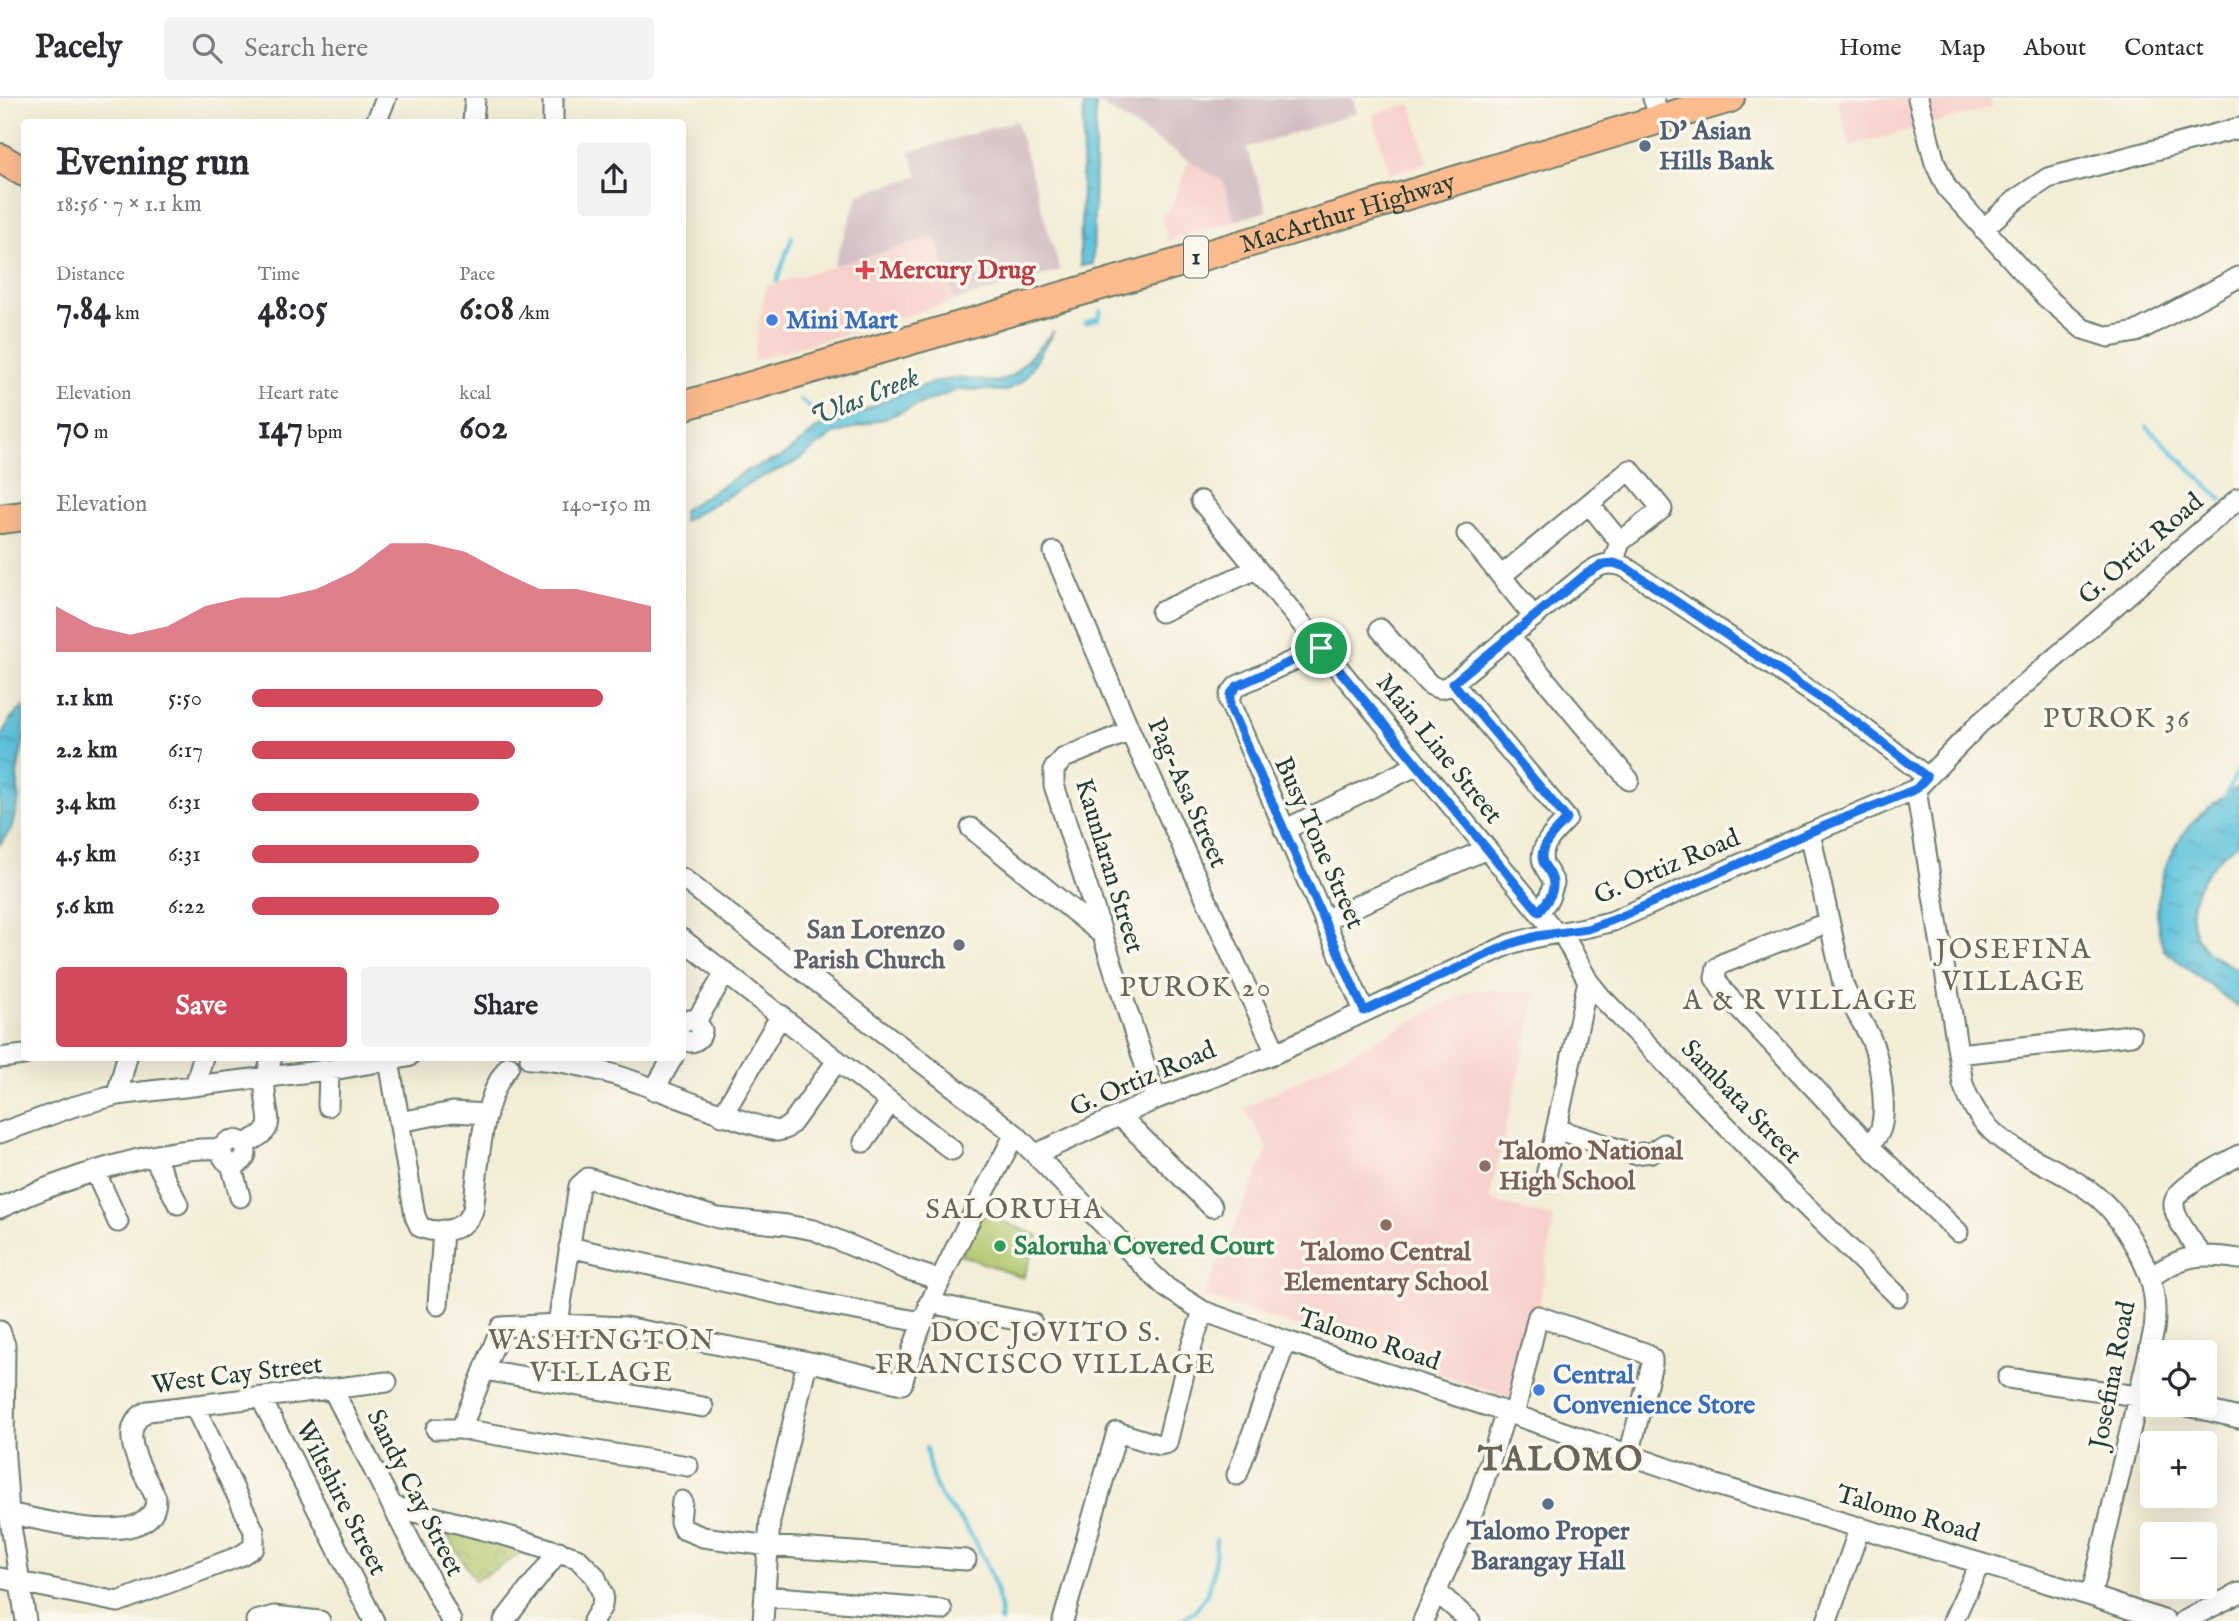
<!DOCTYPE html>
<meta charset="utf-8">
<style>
body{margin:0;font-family:"IM FELL English",serif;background:#f2f2f3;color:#2b2b33;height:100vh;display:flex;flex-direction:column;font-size:26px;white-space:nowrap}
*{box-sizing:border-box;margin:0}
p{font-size:23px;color:#7c7c81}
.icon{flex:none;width:38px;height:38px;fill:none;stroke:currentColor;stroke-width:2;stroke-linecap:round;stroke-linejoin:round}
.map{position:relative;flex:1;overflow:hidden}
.panel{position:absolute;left:21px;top:21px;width:665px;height:942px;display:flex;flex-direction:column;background:#fff;border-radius:7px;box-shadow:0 7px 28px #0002}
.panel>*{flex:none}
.controls{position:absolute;left:2140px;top:1242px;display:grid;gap:14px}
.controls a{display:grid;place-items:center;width:77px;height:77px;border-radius:7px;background:#fff;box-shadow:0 7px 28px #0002;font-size:35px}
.pin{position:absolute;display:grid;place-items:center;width:60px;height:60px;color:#fff;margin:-30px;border:4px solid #fff;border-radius:50%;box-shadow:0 2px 7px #0007}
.round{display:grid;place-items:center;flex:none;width:74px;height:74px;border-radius:7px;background:#f2f2f3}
.overview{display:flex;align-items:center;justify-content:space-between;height:119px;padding:0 35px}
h1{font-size:38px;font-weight:800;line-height:52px}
.figures{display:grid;grid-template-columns:repeat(3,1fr);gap:10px;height:119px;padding:7px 35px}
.figures div{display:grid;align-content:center}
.figures b{font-size:35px;font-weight:800}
.figures small{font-size:19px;font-weight:400}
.figures p{font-size:19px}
.chart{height:196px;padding:14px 35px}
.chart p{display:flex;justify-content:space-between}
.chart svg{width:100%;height:126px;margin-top:7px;fill:#d1495b;opacity:.7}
.action{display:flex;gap:14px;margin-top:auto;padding:14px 35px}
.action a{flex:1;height:80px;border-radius:7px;background:#d1495b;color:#fff;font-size:28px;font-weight:800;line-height:80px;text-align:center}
.action a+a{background:#f2f2f3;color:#2b2b33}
ul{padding:0 35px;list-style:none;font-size:23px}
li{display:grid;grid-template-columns:112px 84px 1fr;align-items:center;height:52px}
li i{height:18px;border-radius:9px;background:#d1495b}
header{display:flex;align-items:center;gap:42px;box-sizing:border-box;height:98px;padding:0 35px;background:#fff;border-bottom:2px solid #e1e1e2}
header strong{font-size:33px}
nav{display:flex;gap:38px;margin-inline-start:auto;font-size:24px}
.search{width:490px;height:63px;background:#f2f2f3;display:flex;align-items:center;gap:18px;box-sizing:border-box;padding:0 24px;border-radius:7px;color:#7c7c81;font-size:26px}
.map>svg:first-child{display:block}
.built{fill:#f7d0cb}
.industrial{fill:#d2bec2}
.park{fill:url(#park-crowns);stroke:#678250;stroke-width:2}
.garden{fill:#afc66b;stroke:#678250;stroke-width:2}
.water{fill:url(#water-ripples);stroke:#3e8088;stroke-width:2}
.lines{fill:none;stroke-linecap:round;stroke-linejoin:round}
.stream{stroke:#5ec3dc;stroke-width:4.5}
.minor-casing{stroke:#697b6d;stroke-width:23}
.highway-casing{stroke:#697b6d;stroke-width:32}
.minor{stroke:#fff;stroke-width:19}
.highway{stroke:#fbbb8d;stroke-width:28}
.route-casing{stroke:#fff;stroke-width:14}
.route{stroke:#1a73e8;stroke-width:9}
.service-dot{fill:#5c6f8a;stroke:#fbf7ec;stroke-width:2.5}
.health-dot{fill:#e0444e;stroke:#fbf7ec;stroke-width:2.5}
.shop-dot{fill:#3f7fe0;stroke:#fbf7ec;stroke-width:2.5}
.worship-dot{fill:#6b7280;stroke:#fbf7ec;stroke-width:2.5}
.education-dot{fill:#8d6e63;stroke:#fbf7ec;stroke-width:2.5}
.leisure-dot{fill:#2e9e5b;stroke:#fbf7ec;stroke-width:2.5}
.labels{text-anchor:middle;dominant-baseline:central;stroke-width:7;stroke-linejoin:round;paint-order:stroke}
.shield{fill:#fbf7ec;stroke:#61756b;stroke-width:2}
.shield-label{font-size:24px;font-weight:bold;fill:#1f3d34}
.service-label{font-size:26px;font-weight:bold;fill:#4e5e75;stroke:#fbf7ec;text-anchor:start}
.street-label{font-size:26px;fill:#1f3d34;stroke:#fbf7ec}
.health-label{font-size:26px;font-weight:bold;fill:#be3a42;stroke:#fbf7ec;text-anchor:start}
.shop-label{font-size:26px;font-weight:bold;fill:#366cbe;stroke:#fbf7ec;text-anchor:start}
.worship-label{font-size:26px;font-weight:bold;fill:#5b616d;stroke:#fbf7ec;text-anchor:end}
.education-label{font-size:26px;font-weight:bold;fill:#785e54;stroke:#fbf7ec;text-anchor:start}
.leisure-label{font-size:26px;font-weight:bold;fill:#27864d;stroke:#fbf7ec;text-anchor:start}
.water-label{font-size:28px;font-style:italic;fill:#2f5e5e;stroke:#fbf7ec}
.neighbourhood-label{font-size:28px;letter-spacing:2px;fill:#6a655a;stroke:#fbf7ec}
.district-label{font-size:33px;font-weight:bold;letter-spacing:2px;fill:#6a655a;stroke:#fbf7ec}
</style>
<header>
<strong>Pacely</strong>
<div class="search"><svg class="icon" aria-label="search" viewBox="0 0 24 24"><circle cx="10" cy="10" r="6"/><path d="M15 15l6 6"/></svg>Search here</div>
<nav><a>Home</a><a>Map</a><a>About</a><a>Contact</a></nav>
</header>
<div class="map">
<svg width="2239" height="1523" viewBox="0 0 2239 1523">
<defs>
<pattern id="park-crowns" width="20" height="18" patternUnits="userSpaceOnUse" patternTransform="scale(1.75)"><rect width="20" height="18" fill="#afc66b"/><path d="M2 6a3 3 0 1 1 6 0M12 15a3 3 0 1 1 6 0" fill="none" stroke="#8ea259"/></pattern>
<pattern id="water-ripples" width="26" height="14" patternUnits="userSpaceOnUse" patternTransform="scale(1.75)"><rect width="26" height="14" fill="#5ec3dc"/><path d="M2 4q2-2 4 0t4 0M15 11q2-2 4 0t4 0" fill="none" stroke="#4da0b3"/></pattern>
</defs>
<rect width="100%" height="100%" fill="#fbf7ec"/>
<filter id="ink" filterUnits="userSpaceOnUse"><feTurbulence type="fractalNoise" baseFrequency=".0143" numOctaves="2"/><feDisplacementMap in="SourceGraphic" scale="14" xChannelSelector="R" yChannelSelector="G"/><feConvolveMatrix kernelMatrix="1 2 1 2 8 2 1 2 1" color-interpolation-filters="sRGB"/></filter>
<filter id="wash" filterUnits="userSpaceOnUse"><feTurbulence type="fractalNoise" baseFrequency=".00686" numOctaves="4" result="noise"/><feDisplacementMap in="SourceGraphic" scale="28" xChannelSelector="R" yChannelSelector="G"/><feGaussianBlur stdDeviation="1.57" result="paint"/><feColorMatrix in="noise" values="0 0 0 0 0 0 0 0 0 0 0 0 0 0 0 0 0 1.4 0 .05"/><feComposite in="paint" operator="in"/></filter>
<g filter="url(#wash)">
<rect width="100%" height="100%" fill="#f3edd7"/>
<path class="built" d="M1840,0h68l9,30 -67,18 -13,-47z
M1925,0h65l2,9 -59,17z
M1411,6l17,59 -38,11 -18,-60z
M1189,62l34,22 12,39 -67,20 -7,-24 11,-12z
M936,139l19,64 -203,60 14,-75z
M1472,892l66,2 -49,208 65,18 -16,96 -24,85 -310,-103 64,-147 -24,-41z"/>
<path class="industrial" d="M1101,0h251l5,15 -110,35 20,63 -32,10 -12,-39 -125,-79z
M1016,23l44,150 -105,30 -19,-64 -103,29 26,-72 59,-18 -8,-24z"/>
<path class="park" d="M443,1430l82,23 -50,30z"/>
<path class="garden" d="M979,1114l60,24 -16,42 -62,-23z"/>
<path class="water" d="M1084,0h12l-3,166 -13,2z
M1054,233l-26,43 -7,8 -15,9 -47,-2 -76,30 -49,15 -40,29 -34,15 -77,43v-11l63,-39 36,-14 37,-30 33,-11 51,-24 36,-11 19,-3 39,4 16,-7z
M24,609v31l-7,36 2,25 -8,30 -11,15v-102l11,-24z
M2239,688v56c-31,23 -65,64 -37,103 8,12 25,18 37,25v38l-75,-58c-17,-44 0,-99 32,-131 12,-12 29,-22 43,-33z"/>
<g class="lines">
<path class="stream" d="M777,183l15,-44
M1085,225l13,-4 3,-8
M800,302l36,26
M2147,329l75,73
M2237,418l2,1
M2225,701l14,-31
M926,1350c2,16 6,33 14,47 6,11 17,19 24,30 19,26 36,63 37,96
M1180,1523c32,-17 35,-48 36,-81"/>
</g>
</g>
<g filter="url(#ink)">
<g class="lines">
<defs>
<path id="minor" d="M1653,0l7,20
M1918,0l17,65 12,25 98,108 38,33 26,8 27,-5 103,-55
M376,24l10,-24
M473,24l2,-24
M553,24v-24
M1983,131l35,-31 30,-20 191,-50
M1201,403l355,432
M1589,406l31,38
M1467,436l67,83
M1054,454l76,179 146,322
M1501,478l129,-106 32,39 -42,33 -7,21
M1161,514l95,-43
M1380,531l48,54c9,7 15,7 25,0l133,-109c14,-10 23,-13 39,-7l231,155 71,55
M1510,539l119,143
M1321,550l-84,38 -7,9 -1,6 135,310
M1453,585l114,136c-10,11 -29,27 -24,44 3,7 8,13 11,20l-5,15 -10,14
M1130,633l-66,27 -10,11v16l102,314
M1916,691l47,295c25,71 79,70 131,110 18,14 29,31 40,50 17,29 24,53 20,86l-63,266
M971,730l132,107
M1284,732l134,-65
M1810,735l33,151c7,20 18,35 27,53 10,21 17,69 11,91 -2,7 -7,12 -12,18
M682,780l333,256 137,140 15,14 36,23 83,30 220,71 210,73 375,111 75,25
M1324,822l163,-71
M1829,824l-105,41 -7,5 -2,10 8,13 146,155 89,86
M1562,834l26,49 13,16 178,183 119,116
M682,841l270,211
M696,923l30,-49
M682,925l7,-3 7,1 6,9c-1,11 -11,15 -20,9
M1958,956l173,-19
M0,960l24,-3
M530,961c85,3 165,52 247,72l8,-2 7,-6 45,-62
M389,962l26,156 5,11c20,8 45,4 53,-17 6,-43 7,-110 36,-144
M195,988l8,-29
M654,992l19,-33
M117,997l10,-38
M328,1008l1,-36
M722,1018l59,-101
M1121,1019l91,90
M399,1024l54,-10 34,2
M1556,1031l78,25 18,-2 12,-8
M0,1035l72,-26 45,-12 227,-27 64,-11
M222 1054a12 12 0 1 1 24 0a12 12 0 1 1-24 0Z
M864,1044l26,-40
M243,1046c38,-15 23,-24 22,-54 -1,-11 4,-22 7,-33
M1036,1056l120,-55 120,-46 234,-109c34,-11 69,-13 103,-23l197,-88 106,-44 64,-66 259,-225
M154,1059l24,47
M231,1066l9,33
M95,1073l23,51
M1545,1083l43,-200
M0,1110c57,-27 160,-63 222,-59
M569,1149l265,59 88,16
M2201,1156c-8,-11 -27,-36 -27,-49 -2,-17 51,-41 65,-50
M2151,1179c33,-23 49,-24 88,-18
M929,1205l103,20
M438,1207l5,-75
M558,1226l21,-138 9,-8 130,40 69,7 27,5 92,39 34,11
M0,1233l5,14 -1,99 5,69 17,108
M484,1272l219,37
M2008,1280l144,20
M333,1292l118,231
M261,1300l113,223
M2184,1307l55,13
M1514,1317l24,-99 107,37 7,6v5l-23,91
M436,1331h25l227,37
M461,1331l40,-102 57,-3 67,3 195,37 82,20c24,-89 71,-169 113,-250
M1237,1377l49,-134
M682,1403l-2,21 3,7 20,8 66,9 197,14
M392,1408l123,32 62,20 18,18 8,19 -1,11 -9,15
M9,1415c30,6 148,40 147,-15 -12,-26 -43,-69 -8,-87l239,-29
M0,1480l118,24 122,-46 14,-9v-16l-60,-126
M1437,1494l33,29
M765,1498l177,14
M256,1523l18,-5 46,5
M504,1523l55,-70
M763,1523l7,-100 37,-159
M1063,1523l54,-189 42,13 8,-2 21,-86 15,-46
M1423,1523l54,-119 29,-90
M1827,1523l33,-94
M1953,1523l27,-58
M2184,1523l55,-28"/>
<g id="highway">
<path d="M0,60l24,14"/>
<path id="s1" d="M682,308l576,-166 472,-142"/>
<path d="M0,421l24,-3"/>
</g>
</defs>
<use href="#minor" class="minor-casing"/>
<use href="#highway" class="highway-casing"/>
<use href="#minor" class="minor"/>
<use href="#highway" class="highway"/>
</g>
</g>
<g class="lines" filter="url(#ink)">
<defs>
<path id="route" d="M1614,465l11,4 231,155 71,55 -11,12 -106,43 -197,88 -26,9 -50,7 -27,8 -146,67 -134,-304v-12l7,-9 84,-38 218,264c10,-13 20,-24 10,-40 -3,-5 -7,-9 -7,-15 0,-15 16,-28 25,-38l-114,-136 133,-109 17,-10z"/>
</defs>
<use href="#route" class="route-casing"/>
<use href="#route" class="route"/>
</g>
<g class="service-dot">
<circle cx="1645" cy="48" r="7"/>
<circle cx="1548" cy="1406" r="7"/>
</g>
<path class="health-dot" d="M861.5 161.5h7v7h7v7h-7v7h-7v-7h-7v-7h7z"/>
<g class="shop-dot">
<circle cx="772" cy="222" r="7"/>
<circle cx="1539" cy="1292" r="7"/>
</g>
<circle class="worship-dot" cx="959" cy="847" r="7"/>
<g class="education-dot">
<circle cx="1485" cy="1068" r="7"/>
<circle cx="1386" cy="1127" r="7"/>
</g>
<circle class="leisure-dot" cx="1000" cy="1148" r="7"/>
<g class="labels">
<rect class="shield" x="1184" y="138.5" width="24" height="41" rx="5"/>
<g class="shield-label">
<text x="1196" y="159">1</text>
</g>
<g class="service-label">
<text x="1659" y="33">D' Asian<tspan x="1659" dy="30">Hills Bank</tspan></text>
<text x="1548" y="1433" text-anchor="middle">Talomo Proper<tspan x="1548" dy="30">Barangay Hall</tspan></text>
</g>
<g class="street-label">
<text stroke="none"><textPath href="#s1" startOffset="693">MacArthur Highway</textPath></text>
<text transform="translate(2141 451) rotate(-41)">G. Ortiz Road</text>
<text transform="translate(1439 651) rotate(51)">Main Line Street</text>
<text transform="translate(1187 695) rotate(66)">Pag-Asa Street</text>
<text transform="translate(1319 745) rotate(66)">Busy Tone Street</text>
<text transform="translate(1109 768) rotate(73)">Kaunlaran Street</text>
<text transform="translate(1667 769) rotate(-23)">G. Ortiz Road</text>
<text transform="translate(1143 981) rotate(-23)">G. Ortiz Road</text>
<text transform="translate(1741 1004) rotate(46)">Sambata Street</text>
<text transform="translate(1369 1242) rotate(18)">Talomo Road</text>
<text transform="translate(237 1277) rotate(-7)">West Cay Street</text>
<text transform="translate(2113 1277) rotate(-79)">Josefina Road</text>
<text transform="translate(415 1395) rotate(63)">Sandy Cay Street</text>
<text transform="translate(341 1400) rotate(63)">Wiltshire Street</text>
<text transform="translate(1908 1416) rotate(16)">Talomo Road</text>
</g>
<g class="health-label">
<text x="879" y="172">Mercury Drug</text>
</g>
<g class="shop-label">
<text x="786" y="222">Mini Mart</text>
<text x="1553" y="1277">Central<tspan x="1553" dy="30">Convenience Store</tspan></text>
</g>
<g class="worship-label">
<text x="945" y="832">San Lorenzo<tspan x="945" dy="30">Parish Church</tspan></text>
</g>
<g class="education-label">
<text x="1499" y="1053">Talomo National<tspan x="1499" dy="30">High School</tspan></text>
<text x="1386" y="1154" text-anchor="middle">Talomo Central<tspan x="1386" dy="30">Elementary School</tspan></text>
</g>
<g class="leisure-label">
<text x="1014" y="1148">Saloruha Covered Court</text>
</g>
<g class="water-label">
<text transform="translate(865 300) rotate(-22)">Ulas Creek</text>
</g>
<g class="neighbourhood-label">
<text x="2117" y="621">PUROK 36</text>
<text x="2014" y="852">JOSEFINA<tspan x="2014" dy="32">VILLAGE</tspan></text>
<text x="1196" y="890">PUROK 20</text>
<text x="1801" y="903">A &amp; R VILLAGE</text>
<text x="1015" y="1112">SALORUHA</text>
<text x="1046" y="1235">DOC JOVITO S.<tspan x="1046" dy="32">FRANCISCO VILLAGE</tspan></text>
<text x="602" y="1243">WASHINGTON<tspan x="602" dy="32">VILLAGE</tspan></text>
</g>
<g class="district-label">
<text x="1561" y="1363">TALOMO</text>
</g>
</g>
</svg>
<div class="controls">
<a><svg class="icon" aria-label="locate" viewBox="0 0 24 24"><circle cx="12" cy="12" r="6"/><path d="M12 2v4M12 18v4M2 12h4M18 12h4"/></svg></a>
<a>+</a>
<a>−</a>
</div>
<div class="pin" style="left:1321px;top:550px;background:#1e9e55"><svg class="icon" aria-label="arrive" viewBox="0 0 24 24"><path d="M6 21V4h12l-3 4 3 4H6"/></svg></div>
<section class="panel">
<div class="overview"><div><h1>Evening run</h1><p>18:56 · 7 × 1.1 km</p></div><a class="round"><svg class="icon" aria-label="share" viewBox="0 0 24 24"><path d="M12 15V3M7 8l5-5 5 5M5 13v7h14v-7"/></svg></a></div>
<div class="figures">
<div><p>Distance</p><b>7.84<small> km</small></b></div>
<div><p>Time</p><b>48:05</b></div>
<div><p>Pace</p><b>6:08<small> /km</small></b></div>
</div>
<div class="figures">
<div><p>Elevation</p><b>70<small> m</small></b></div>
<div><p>Heart rate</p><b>147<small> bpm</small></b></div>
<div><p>kcal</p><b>602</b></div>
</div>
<div class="chart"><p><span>Elevation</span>140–150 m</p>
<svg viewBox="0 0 160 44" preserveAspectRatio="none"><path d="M0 44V28L10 35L20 38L30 35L40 28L50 25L60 25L70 22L80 16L90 6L100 6L110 9L120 16L130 22L140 22L150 25L160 28V44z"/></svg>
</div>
<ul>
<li><b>1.1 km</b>5:50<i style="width:88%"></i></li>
<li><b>2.2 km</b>6:17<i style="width:66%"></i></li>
<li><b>3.4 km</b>6:31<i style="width:57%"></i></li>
<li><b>4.5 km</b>6:31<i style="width:57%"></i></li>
<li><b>5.6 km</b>6:22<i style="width:62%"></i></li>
</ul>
<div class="action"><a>Save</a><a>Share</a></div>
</section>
</div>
